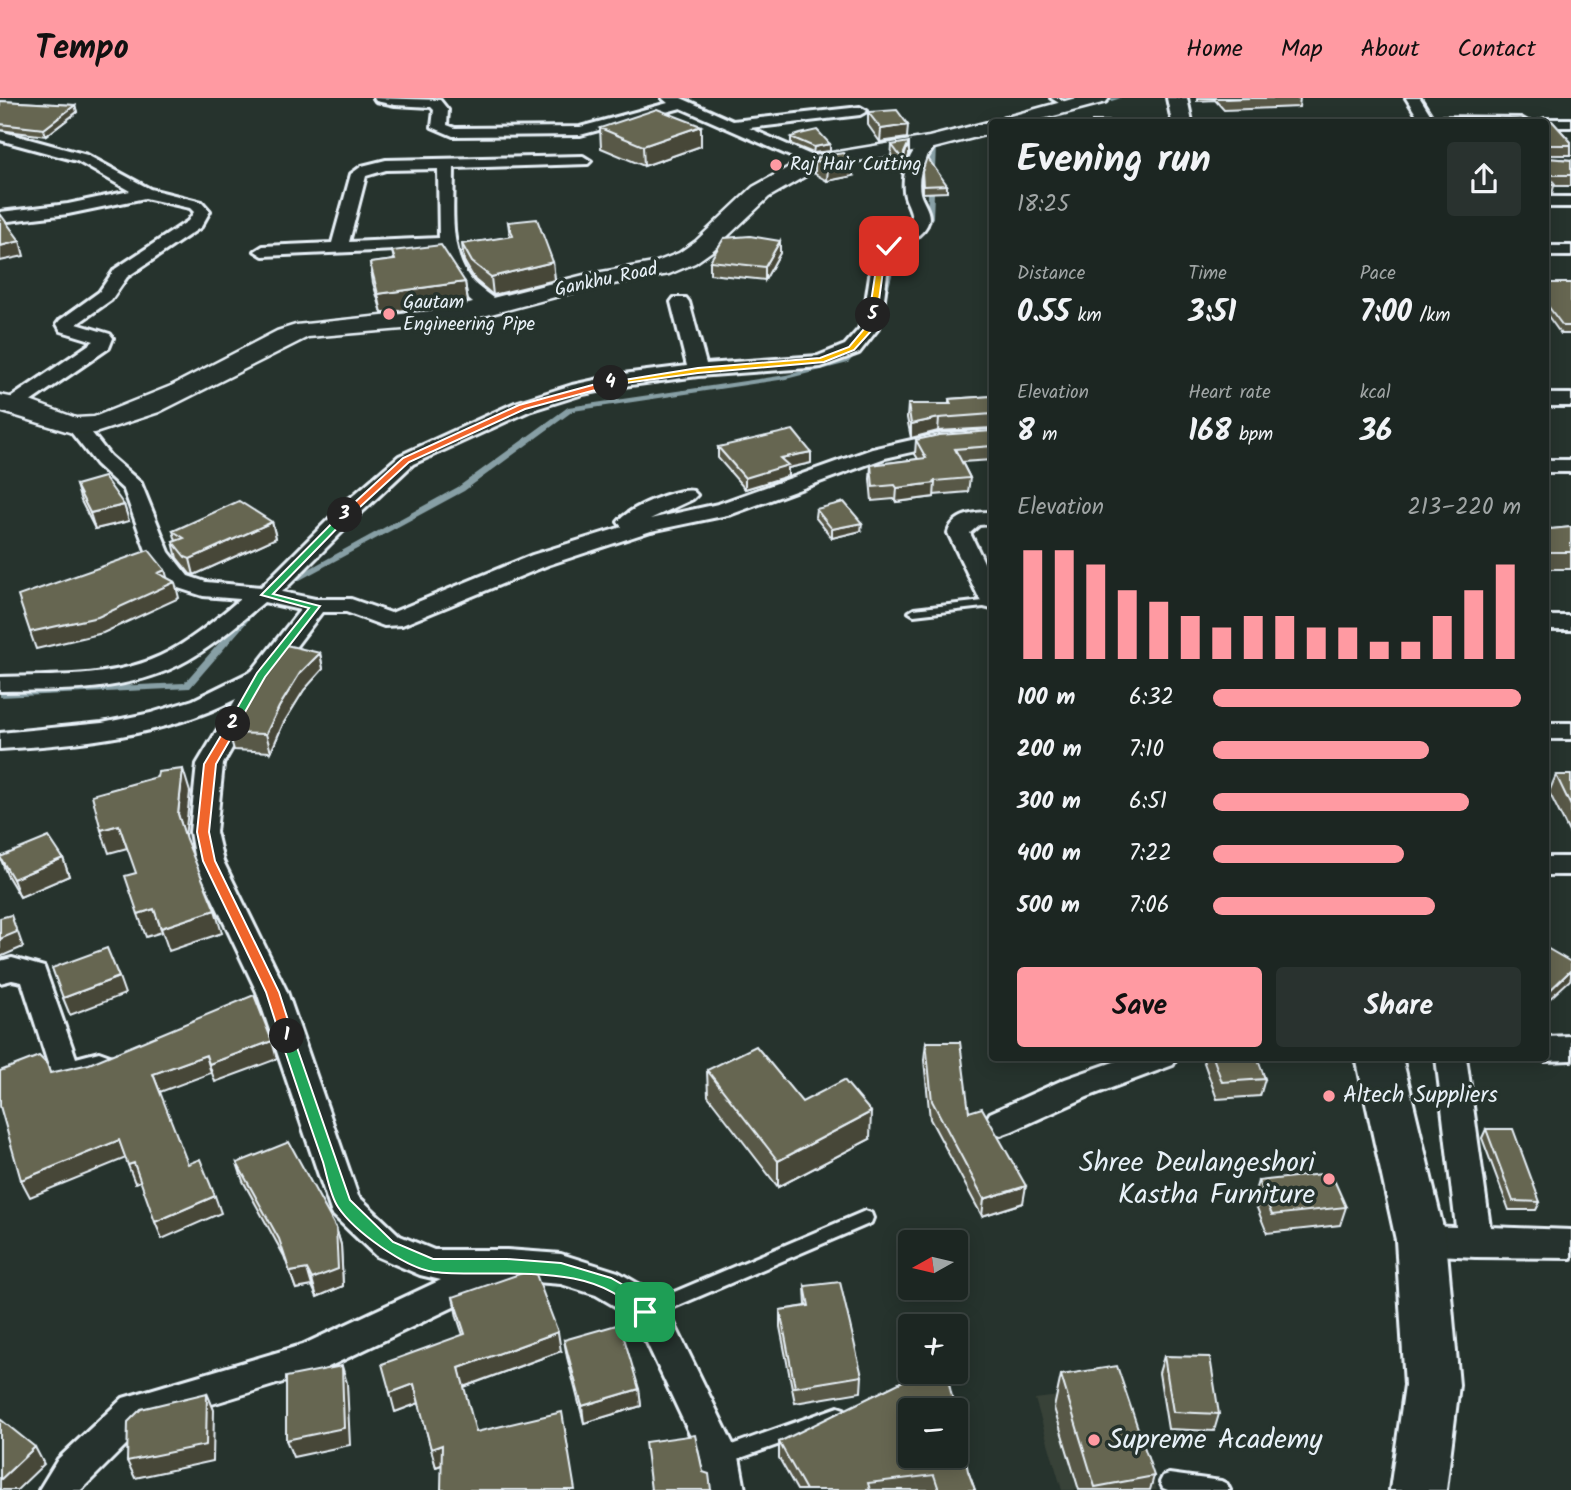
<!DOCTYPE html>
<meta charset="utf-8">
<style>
body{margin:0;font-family:Kalam,sans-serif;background:#29322f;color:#f1f3f6;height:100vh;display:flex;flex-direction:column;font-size:26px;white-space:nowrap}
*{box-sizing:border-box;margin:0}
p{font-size:23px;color:#a0a5a5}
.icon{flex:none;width:38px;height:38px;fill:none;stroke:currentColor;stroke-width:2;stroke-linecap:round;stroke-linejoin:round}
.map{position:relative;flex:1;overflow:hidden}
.sheet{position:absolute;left:989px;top:21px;width:560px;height:942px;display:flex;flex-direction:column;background:#1c2622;border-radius:7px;box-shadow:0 4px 18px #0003,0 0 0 2px #3a4340}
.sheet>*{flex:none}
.needle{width:46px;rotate:262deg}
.tools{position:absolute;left:898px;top:1132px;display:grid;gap:14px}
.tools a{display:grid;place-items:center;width:70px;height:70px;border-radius:7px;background:#1c2622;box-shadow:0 4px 18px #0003,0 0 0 2px #3a4340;font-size:35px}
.pin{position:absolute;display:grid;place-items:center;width:60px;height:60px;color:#fff;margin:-30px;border-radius:14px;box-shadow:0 4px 10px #0006}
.km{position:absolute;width:35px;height:35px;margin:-18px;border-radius:50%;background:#222;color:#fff;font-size:19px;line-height:35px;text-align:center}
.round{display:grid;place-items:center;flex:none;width:74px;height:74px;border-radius:7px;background:#29322f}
.summary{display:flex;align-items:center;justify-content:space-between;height:119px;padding:0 28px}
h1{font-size:38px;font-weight:800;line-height:52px}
.stats{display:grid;grid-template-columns:repeat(3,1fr);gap:10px;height:119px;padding:7px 28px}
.stats div{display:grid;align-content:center}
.stats b{font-size:30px;font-weight:800}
.stats small{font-size:19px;font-weight:400}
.stats p{font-size:19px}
.chart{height:196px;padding:14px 28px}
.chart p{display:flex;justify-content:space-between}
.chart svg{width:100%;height:126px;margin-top:7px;stroke:#ff9aa2;stroke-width:6}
.cta{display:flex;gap:14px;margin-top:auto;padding:14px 28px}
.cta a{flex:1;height:80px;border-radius:7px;background:#ff9aa2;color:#111;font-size:28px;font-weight:800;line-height:80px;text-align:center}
.cta a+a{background:#29322f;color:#f1f3f6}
ul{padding:0 28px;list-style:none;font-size:23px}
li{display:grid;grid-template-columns:112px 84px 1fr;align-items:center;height:52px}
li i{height:18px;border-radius:9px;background:#ff9aa2}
header{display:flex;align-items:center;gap:42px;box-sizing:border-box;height:98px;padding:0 35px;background:#ff9aa2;color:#111}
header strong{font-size:33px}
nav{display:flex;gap:38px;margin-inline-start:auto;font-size:24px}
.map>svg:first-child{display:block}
.built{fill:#394238}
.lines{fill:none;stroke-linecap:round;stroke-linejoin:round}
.stream{fill:#879fa5;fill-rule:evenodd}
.service-casing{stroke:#e8f1f8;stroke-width:6}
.minor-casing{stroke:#e8f1f8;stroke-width:6}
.secondary-casing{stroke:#e8f1f8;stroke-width:5}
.primary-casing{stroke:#e8f1f8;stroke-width:6}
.service{fill:#26332d;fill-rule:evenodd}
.minor{fill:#26332d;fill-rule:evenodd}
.secondary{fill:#26332d;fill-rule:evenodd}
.primary{fill:#26332d;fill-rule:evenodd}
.wall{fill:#585846;stroke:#e8f1f8;stroke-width:2}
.shaded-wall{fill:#474739;stroke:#e8f1f8;stroke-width:2}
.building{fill:#666651;stroke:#e8f1f8;stroke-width:2}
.split-1{fill:#22a559;stroke:#fff;stroke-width:2}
.split-2{fill:#f0652b;stroke:#fff;stroke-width:2}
.split-3{fill:#22a559;stroke:#fff;stroke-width:2}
.split-4{fill:#f0652b;stroke:#fff;stroke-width:2}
.split-5{fill:#f5b400;stroke:#fff;stroke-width:2}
.split-6{fill:#f5b400;stroke:#fff;stroke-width:2}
.poi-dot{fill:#ff9aa2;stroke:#26332d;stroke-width:2.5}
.labels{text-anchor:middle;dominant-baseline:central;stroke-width:7;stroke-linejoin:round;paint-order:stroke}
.far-poi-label{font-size:19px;fill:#e8f1f8;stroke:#26332d;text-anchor:start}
.far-street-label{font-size:19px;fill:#e8f1f8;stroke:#26332d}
.poi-label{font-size:23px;fill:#e8f1f8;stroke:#26332d;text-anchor:start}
.near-poi-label{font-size:28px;fill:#e8f1f8;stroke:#26332d;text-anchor:end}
</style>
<header>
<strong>Tempo</strong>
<nav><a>Home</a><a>Map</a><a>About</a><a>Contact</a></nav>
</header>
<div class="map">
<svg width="1571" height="1392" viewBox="0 0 1571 1392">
<rect width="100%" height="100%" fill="#26332d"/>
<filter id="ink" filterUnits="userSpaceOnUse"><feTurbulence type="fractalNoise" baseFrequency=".0143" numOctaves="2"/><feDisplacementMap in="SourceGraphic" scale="14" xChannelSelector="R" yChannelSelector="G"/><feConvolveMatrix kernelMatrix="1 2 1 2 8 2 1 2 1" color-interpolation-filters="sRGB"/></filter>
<g filter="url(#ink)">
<path class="built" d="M1124,1290l33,102h-95l-27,-91z"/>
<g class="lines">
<path class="stream" d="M1112,0h9l-25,8 -3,-2z
M941,42l2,1v2l-7,2 -3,73 -12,11h-4v-2l10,-9 3,-74z
M900,143l5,1 -6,6 -14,55 -5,1 -1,-1 14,-56z
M858,248l5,1 -15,16 -62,16 -213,32 -109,80 -179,97h-3l-4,-2 180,-99 110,-80 218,-32 58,-14z
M257,504l4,3 -1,2 -70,81 -190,9v-6l184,-8 70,-80z"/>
<defs>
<path id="service" d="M1051,0h8l13,9 -5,1z
M992,502v6l-78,9 -5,-3 5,-3z
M865,1113l6,2 2,5 -2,5 -220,94 -6,2 -6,-2 -2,-5 2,-5z
M838,1309l6,2 3,6 -3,6 -123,44 -6,-2 -3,-6 3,-6z
M1169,1376l52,7 6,3 3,6h-62l-5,-2 -3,-6 3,-6z"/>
<path id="minor" d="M374,0l66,2 8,10 -1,15 8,3 125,-1 88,-24 -6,-5h19l52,23 127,-14 7,4 -7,4 -111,13 71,31 3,3 -8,5 -134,-59 -101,27 -127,1 -21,-9 2,-17 -3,-3 -36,-2 -19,-4z
M1406,0h14l12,19 89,1 7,4h-107z
M1545,21h26v8h-26v-5h-7z
M0,33l87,24 63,34 52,13 8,9 -9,16 -74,50 -16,23 -34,24 33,10 3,4 -4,10 -86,59 -7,2 -10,-6 3,-4 85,-58 -33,-10 -4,-7 3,-4 39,-28 16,-23 73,-48 6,-9 -4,-4 -45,-10 -77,16 -68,8v-10l68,-8 62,-13 -53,-30 -77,-21z
M930,41l7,4c-11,14 -21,30 -17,50 3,11 13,20 7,32 -8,15 -27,19 -38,32l-7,58 -5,15 -18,23 -38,14 -123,9 -75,10 -40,8 -54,17 -116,53 -49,46 -82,82 33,7h36l40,14 141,-58 90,-28 -4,-5c10,-14 59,-35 75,-31l4,4 -4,4 -43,20 68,-15 154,-55 66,-15 54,-4v12l-54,4 -53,12 -153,56 -81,17 -103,34 -146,60 -18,1 -38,-14h-24l-50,66 -49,86 -7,68 7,29 64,131 71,204 42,40 34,14h73l54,4 57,18 31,18 24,31 60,123 6,13 6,33h-38l-6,-32 -54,-115 -22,-31 -29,-17 -35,-11 -51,-4 -188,90 -175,54 -66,66h-42l19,-31 65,-61 179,-53 139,-65 -21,-5 -44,-19 -44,-42 -75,-222 -62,-131 -5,-29 7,-68 39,-65c-72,37 -156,45 -236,50v-16l102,-10 49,-10 42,-13 59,-29 48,-61 -36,-8c-24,20 -48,42 -76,58 -57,33 -125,30 -188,31v-14c53,-2 111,2 160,-21 30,-14 55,-36 80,-57l-37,-3 -31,-10 -25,-33 -23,-63 -28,-26 -29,-37 3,-4h14l26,33 31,27 28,69 19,24 18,6 55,5 87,-87 51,-44 116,-53 57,-18 51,-11 64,-8 -16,-64 3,-4h12l3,4 17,62 112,-8 27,-11 14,-16 5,-14 9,-59 10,-14 28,-19c3,-13 -6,-20 -7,-32 -2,-19 7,-47 26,-52z
M583,58l8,5 -3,3 -134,4c0,35 -6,79 15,109 9,13 24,18 33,30l-3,4c-28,7 -53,-41 -59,-63l-177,8 -8,-5 8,-5 69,-3 19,-69 11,-8 24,-6zM438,71l1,69 -90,4 17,-66 20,-6z
M1545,99h26v10h-26z
M1545,148h26v10h-26z
M1545,296h26v12h-26z
M1545,362h26v12h-26z
M992,414v12l-13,1 -9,8 22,46v30l-8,-2 -3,-5 -33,-69c5,-19 27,-21 44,-21z
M1545,518h26v14h-26z
M1545,625h26v16h-26z
M1545,759h26v18h-26z
M12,860l32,9 32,91 23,-6 11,4 4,8 -4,8c-20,8 -36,13 -57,7l-31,-97 -10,-2 -12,3v-22z
M1571,938v24l-26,1 -11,-4h11v-20z
M1128,959h49l-4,8 -86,32 -75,34 -11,4 -11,-4 -5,-9 5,-9 75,-34z
M1436,959h30l24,170 81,3v28l-96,-1 -54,-3 -12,-4 -5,-10 5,-10 12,-4 35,1z"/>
<path id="secondary" d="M1076,0h33l-3,4 -75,20h-31l3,-4z
M992,23l7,1h-7v11l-62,16 -109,18 -52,30 -57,54 -17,12 -26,11 -84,15 -135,36 -142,12 -149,75 -64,21 -19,1 -76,-23v-16l30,6 46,17 18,-1 77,-31 106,-55 19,-6 153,-16 135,-34 70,-12 25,-10 17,-12 57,-54 54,-30 122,-20z"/>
<path id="primary" d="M1167,0h20l5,24h-20z
M1356,959h46l44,183 13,145 -13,105h-56l15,-105 -9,-145z"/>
</defs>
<use href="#service" class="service-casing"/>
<use href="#minor" class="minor-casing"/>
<use href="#secondary" class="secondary-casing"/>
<use href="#primary" class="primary-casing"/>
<use href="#service" class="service"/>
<use href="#minor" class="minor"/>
<use href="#secondary" class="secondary"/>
<use href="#primary" class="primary"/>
</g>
<path class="wall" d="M1197,0h103l-1,9 -75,3 -9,-10 -18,1z
M0,3l75,4 2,7 -31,24 -46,-6z
M868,14l39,26 -27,4 -12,-17z
M1437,19l115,4 19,21v13h-25v3l25,2v26h-17l-2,8 -7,1v-73h-110z
M701,28v20l-57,20 -43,-18 -1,-20z
M791,39l39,7v7l-17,2 -22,-9z
M892,47l17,10 -7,19 -11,-16z
M815,62l38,16 -26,5 -12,-7z
M922,74l25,13v7l-24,1z
M508,124l45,40 2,18 -62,15 -18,-15 -11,-19 -2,-17 48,-7z
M780,143v12l-15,27 -55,-6v-13z
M392,153l73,31 3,20 -86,11 -9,-30 -3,-20 24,-3z
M1545,185h26v51h-10l-16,-22z
M992,298v32l-54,3 -27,7 -4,-20 1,-14h41v-5z
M992,333v29l-30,2 8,16 -2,14 -34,3v2l-38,5 -2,-3 -22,2 -2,-22 1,-14 47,-6 -3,-5 1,-14z
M718,349l93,16 -23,5v8l-43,13 -27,-31z
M76,387l48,20 5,16 -34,8 -14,-28z
M816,411l45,22 -29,7 -17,-21z
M272,424l4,16 -82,37 -4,-1 -13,-16 -4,-16 3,-1 -3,-10z
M1545,428l6,3 20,-2v42h-26z
M320,555l3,16 -19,21 -21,34 -12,28 -37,-2 -5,-17z
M1556,677h15v61l-22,-44z
M0,759l63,1 6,18 -49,21 -13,-22z
M926,944l97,161 -41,13 -52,-97 -6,-59z
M1202,959h55l8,22 -5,17 -43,3z
M707,972l95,32 68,37 -92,48 -70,-91z
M1486,1031l54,73 -4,8h-27l-27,-72z
M237,1065l99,65 5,17 2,41 -26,11 -5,-11 -16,3 -12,-33 -41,-75z
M1258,1083l88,26 -6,18 -73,8 -14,-35z
M805,1188l57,90 -1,16 -66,11 -15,-76v-17l26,-4z
M453,1199l108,54 -97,36 -22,78 -6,2 -17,-64 -24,9 68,-77 -6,-18z
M564,1242l75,49 2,17 -57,17 -17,-66z
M1164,1258l55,58 -5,17 -46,-2 -9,-56z
M1061,1277l93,101 -4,14h-71l-25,-82z
M779,1344l189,29 7,19h-178l-18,-32z"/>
<path class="shaded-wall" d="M75,7l2,7 -31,24 -2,-7z
M908,27l-1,13 -27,4 1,-13z
M701,28v20l-57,20 -1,-20z
M909,44v13l-7,19 1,-14z
M830,46v7l-17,2 1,-6z
M853,65v13l-26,5 1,-14z
M20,143l4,15 -24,5v-15z
M780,143v12l-15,27v-13z
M553,164l2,18 -62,15 -2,-18z
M465,184l3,20 -86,11 -4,-19z
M939,320l-1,13 -27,7v-14z
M811,354v11l-23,5v8l-43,13v-11l35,-20z
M935,385l-1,14 -38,5 1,-14z
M124,407l5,16 -34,8 -5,-16z
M272,424l4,16 -82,37 -4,-16z
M862,425l-1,8 -29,7v-9z
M165,472l4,14 6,-2 4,16 -76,35 -67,16 -6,-17z
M320,555l3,16 -19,21 -21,34 -12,28 -5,-18 13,-27 21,-34z
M183,671l7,23 -5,45 -7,-23z
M119,727l8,23 -18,5 -8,-23z
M63,760l6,18 -49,21 -7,-18z
M154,811l8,23 -16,5 -8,-23z
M215,812l7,23 -53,18 -8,-23z
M17,832l6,17 -23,10v-18z
M1571,872v7l-1,3 -25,23v-8z
M119,879l6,17 -55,21 -7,-17z
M272,943l5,18 -62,23 -6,-18z
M206,957l5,18 -51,19 -7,-18z
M871,1014l-1,27 -92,48v-26z
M119,1042l7,18 -96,39 -9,-17z
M134,1065l7,18 -6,2 -7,-18z
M1026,1088l-3,17 -41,13 2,-17z
M215,1098l6,17 -59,26 -7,-17z
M336,1130l5,17 2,41 -26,11 -5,-18z
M307,1171l5,17 -16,3 -6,-17z
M558,1234l3,19 -98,36 -4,-19z
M342,1268l5,17 3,62 -57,12 -7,-17z
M414,1286l5,19 -24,9 -5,-19z
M639,1291l2,17 -57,17 -2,-17z
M207,1295l7,17 -1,51 -78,17 -8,-17z
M442,1347l4,18 -10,4 -5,-18z
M35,1349l9,17 -27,26h-17v-10z"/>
<path class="building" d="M1225,0h26l-25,1z
M0,3l75,4 -31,24 -44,-5z
M657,11l44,17 -58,20 -43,-18z
M897,12l11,15 -27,4 -13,-17z
M1437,19l115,4 19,21v3h-25v13l25,2v15h-23l7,9h-10v-62h-104z
M1092,23l69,1h-69z
M817,32l13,14 -16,3 -23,-10 9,-3z
M909,44l-5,11 -1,7 -11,-15z
M844,55l9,10 -25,4 -13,-7 7,-4z
M927,59l20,28 -24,1 -1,-14z
M0,117h1l19,26 -20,5z
M537,121l16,43 -62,15 -19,-15 -10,-18 51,-8 -5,-14z
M750,138l30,5 -15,26 -55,-6 14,-23z
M441,147l24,37 -87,12 -8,-31 25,-3 -3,-9z
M1545,185h26v43h-8l-18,-24z
M992,298v18l-53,4 -28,6 -3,-20h43l-2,-5z
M793,332l18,22 -31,6 8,7 -43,13 -27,-31z
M992,333v15l-37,3 15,29 -36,3 1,2 -38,5 -2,-3 -22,2 -2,-22 55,-7 -10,-18 23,-5z
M104,379l20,28 -34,8 -14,-28z
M239,403l33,21 -82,37 -5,-2 -12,-15 11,-4 -11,-7z
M844,404l18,21 -30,6 -16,-20z
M1545,428h3l3,3 20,-2v25h-26z
M149,452l16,20 -7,3 17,9 -77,35 -68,15 -12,-36z
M286,547l34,8 -20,20 -21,34 -13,27 -37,-1 41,-70z
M183,671l-5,45 8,25 29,71 -54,18 -7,-19 -16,5 -13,-38 11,-3 -17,-48 -18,5 -9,-35 65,-18 1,-5z
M1556,677h15v31z
M49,739l14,21 -50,21 -13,-22z
M11,817l6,17 -17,7v-21z
M1545,849l26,15v8l-26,25z
M107,850l12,29 -56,21 -11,-30z
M254,897l18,46 -63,23 -3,-9 -53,19 35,90 12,-5 15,37 -60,26 -21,-59 -6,2 -9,-25 -98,40 -21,-74v-35l39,-15 8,8 3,9 39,-9z
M926,944h34l9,70 13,-4 44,78 -42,13 -52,-98z
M756,948l46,56 42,-22 27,32 -93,49 -71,-91z
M1213,959h44l8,22 -43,3z
M1486,1031h27l27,73 -27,-1z
M289,1044l47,86 2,41 -26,10 -5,-10 -17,3 -11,-33 -42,-76z
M1331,1075l15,34 -74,8 -14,-34z
M534,1171l24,63 -99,36 17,64 86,-20 13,78h-134l1,-45 -11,4 -17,-65 -24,9 -8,-29 83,-30 -12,-37z
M840,1184l22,94 -67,11 -15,-77 29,-4 -4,-20z
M620,1226l19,65 -57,17 -18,-66z
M1164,1258l46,1 9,57 -46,-2z
M342,1268l2,62 -58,12v-63z
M1117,1268l37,110 -59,11 -34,-112z
M947,1277l8,35h-45v46h46v-44l12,59 7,19h-36l-5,-15 -66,8 2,7h-64l-27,-48 128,-63z
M207,1295l-1,52 -79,16 1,-39 13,-13z
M0,1321l35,28 -35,33z
M695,1337l8,37 6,2 2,16h-60l-6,-48z"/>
</g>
<path class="split-1" d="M287,933l6,5 57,164 43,42 40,17h74l54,4 50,15 31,18 11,16 -3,5h-10c-42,-60 -145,-38 -206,-45 -29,-4 -80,-41 -96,-65 -8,-12 -11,-31 -15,-45 -15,-42 -29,-84 -43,-126z"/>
<path class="split-2" d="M233,622l6,4 -23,40 -7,68 6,29 64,131 14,44 -6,5 -7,-5 -14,-44 -63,-131 -6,-29 7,-68 24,-40z"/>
<path class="split-3" d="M342,415l8,2 -77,79 47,12 -55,71 -28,49h-8l-1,-2 29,-51 52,-65 -48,-13z"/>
<path class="split-4" d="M611,282l3,5 -89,24 -116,53 -60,55 -8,-2 62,-57 116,-53z"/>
<path class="split-5" d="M873,215l4,2 -5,15 -18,20 -30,12 -126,11 -87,12 -5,-2 92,-15 122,-10 29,-11 15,-18 5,-14z"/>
<path class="split-6" d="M886,146l6,2 -7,10 -8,59 -4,3 -4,-3 9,-59z"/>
<g class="poi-dot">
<circle cx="776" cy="67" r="7"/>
<circle cx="389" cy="216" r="7"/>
<circle cx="1329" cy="998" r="7"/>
<circle cx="1329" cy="1081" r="7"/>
<circle cx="1094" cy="1342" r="7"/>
</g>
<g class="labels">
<g class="far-poi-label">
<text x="790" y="67">Raj Hair Cutting</text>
<text x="403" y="205">Gautam<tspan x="403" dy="22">Engineering Pipe</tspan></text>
</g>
<g class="far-street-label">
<text transform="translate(606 182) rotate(-12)">Gankhu Road</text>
</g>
<g class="poi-label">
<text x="1343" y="998">Altech Suppliers</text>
</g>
<g class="near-poi-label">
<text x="1315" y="1065">Shree Deulangeshori<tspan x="1315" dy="32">Kastha Furniture</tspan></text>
<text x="1108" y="1342" text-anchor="start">Supreme Academy</text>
</g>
</g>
</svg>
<div class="tools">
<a><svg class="needle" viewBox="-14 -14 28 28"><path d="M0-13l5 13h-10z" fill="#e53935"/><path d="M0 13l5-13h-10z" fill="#a0a5a5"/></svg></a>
<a>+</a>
<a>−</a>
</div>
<div class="pin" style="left:645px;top:1214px;background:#1e9e55"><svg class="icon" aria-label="arrive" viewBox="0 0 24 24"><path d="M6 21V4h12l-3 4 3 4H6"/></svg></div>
<div class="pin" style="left:889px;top:148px;background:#d93025"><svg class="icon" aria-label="check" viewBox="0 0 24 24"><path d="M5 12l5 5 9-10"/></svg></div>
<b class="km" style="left:287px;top:938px">1</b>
<b class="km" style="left:233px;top:626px">2</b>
<b class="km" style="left:345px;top:417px">3</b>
<b class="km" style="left:611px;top:285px">4</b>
<b class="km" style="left:873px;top:217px">5</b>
<section class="sheet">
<div class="summary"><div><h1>Evening run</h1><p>18:25</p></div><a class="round"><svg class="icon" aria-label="share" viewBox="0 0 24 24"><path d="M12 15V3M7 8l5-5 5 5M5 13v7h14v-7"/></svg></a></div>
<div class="stats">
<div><p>Distance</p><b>0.55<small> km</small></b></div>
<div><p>Time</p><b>3:51</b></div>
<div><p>Pace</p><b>7:00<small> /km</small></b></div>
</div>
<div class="stats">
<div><p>Elevation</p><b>8<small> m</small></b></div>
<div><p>Heart rate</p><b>168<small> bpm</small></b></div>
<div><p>kcal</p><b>36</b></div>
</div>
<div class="chart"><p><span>Elevation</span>213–220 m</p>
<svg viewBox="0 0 160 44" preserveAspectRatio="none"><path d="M5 44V6M15 44V6M25 44V11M35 44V20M45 44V24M55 44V29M65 44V33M75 44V29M85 44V29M95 44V33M105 44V33M115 44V38M125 44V38M135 44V29M145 44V20M155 44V11"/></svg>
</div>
<ul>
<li><b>100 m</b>6:32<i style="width:100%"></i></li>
<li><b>200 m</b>7:10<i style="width:70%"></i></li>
<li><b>300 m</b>6:51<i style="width:83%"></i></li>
<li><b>400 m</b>7:22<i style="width:62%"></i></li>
<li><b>500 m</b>7:06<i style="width:72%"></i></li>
</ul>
<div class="cta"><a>Save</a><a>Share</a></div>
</section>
</div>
